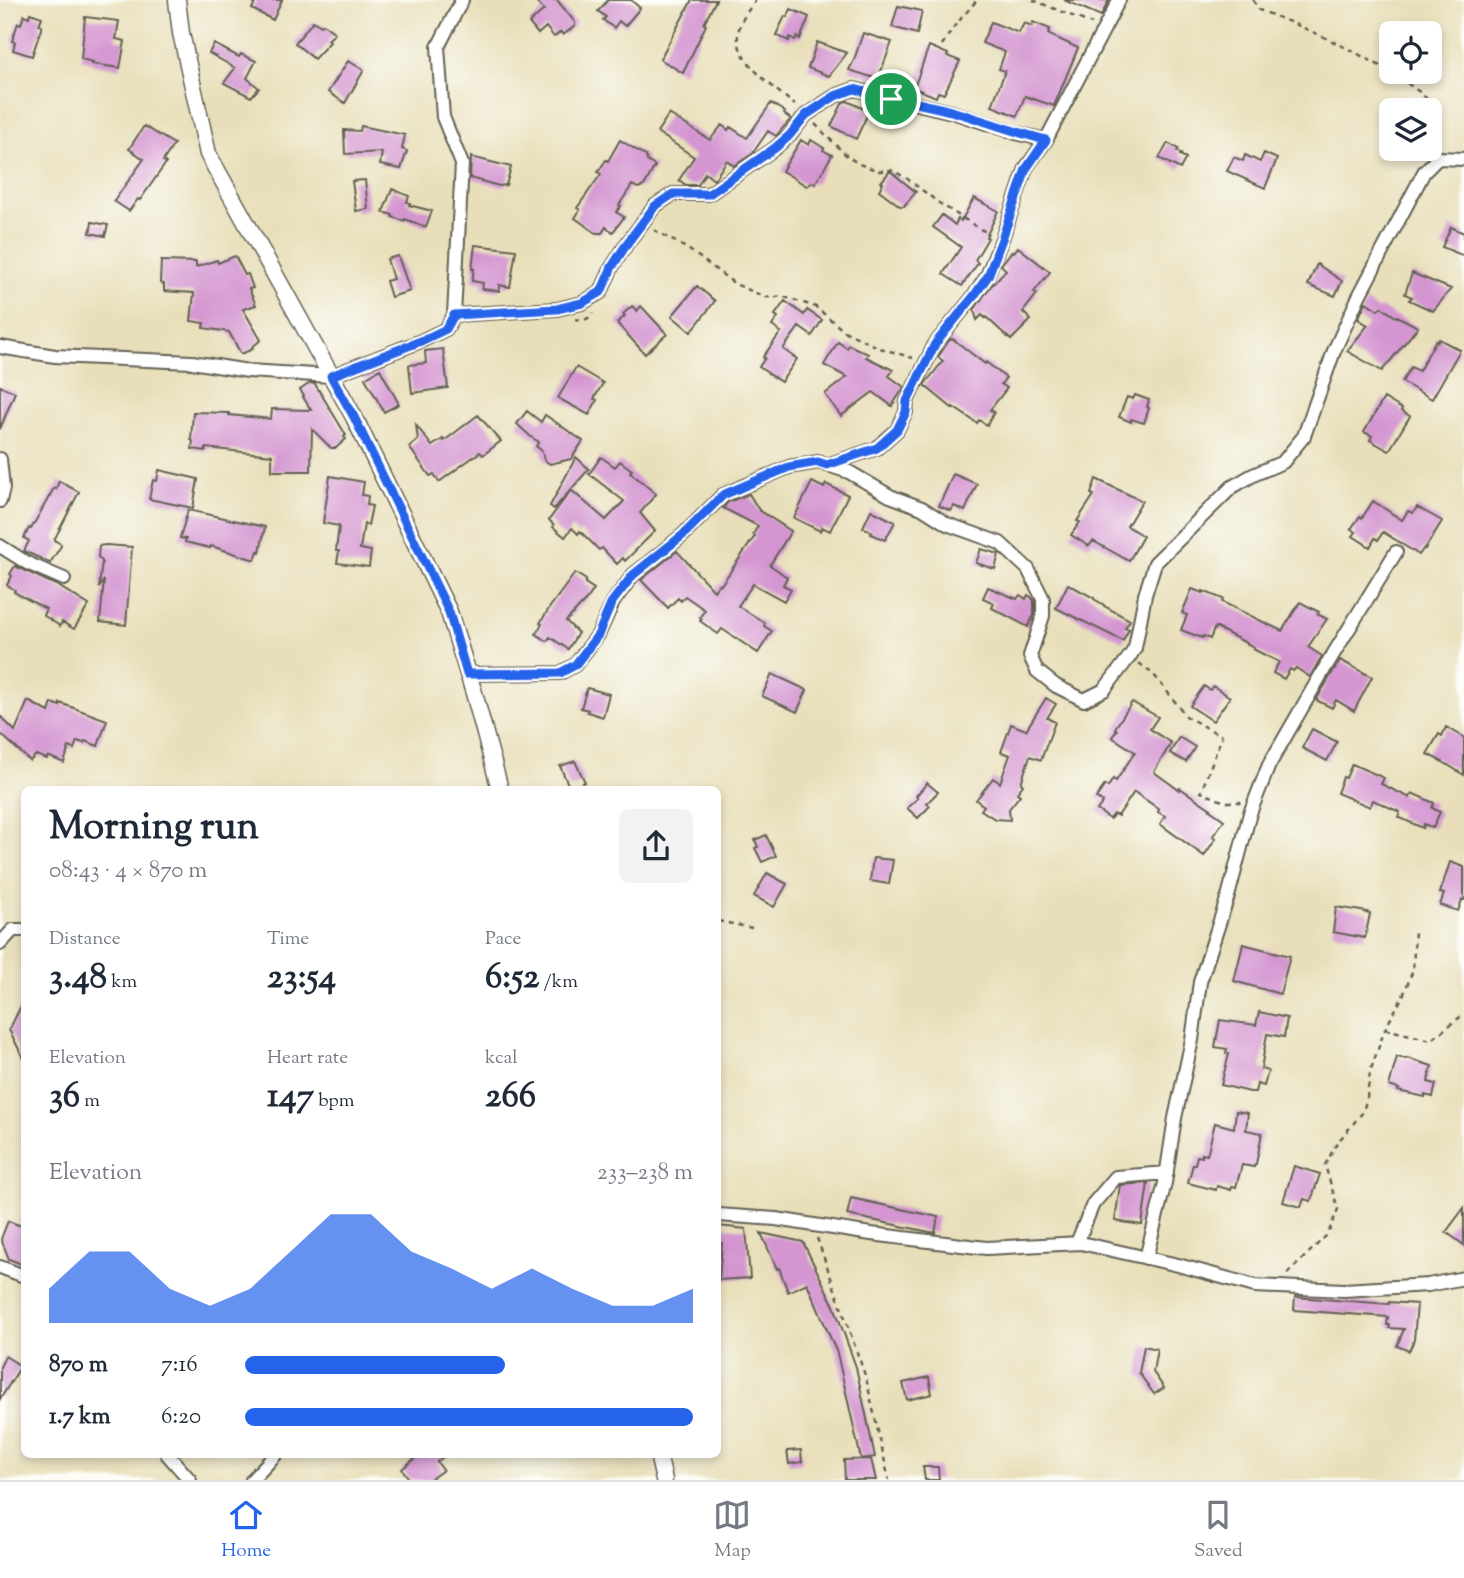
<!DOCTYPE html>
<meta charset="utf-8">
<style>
body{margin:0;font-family:"Sorts Mill Goudy",serif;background:#f2f2f3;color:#1f2937;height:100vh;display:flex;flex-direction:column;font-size:26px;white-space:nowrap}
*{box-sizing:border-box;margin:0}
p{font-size:23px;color:#747a83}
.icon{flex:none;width:38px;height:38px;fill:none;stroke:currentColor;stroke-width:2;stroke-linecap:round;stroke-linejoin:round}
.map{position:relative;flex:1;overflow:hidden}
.side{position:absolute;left:21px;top:786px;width:700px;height:672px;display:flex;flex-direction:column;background:#fff;border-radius:10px;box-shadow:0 4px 10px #0003}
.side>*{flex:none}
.fabs{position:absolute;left:1379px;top:21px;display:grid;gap:14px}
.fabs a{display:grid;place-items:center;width:63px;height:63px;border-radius:10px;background:#fff;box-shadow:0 4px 10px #0003;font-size:35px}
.pin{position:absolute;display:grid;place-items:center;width:60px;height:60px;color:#fff;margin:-30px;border:4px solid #fff;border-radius:50%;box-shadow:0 2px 7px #0007}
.round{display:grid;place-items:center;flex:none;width:74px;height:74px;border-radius:10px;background:#f2f2f3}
.headline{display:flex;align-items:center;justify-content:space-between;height:119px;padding:0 28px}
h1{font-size:38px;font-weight:800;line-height:52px}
.stats{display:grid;grid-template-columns:repeat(3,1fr);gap:10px;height:119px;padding:7px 28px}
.stats div{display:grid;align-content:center}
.stats b{font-size:35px;font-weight:800}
.stats small{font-size:19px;font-weight:400}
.stats p{font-size:19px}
.chart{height:196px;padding:14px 28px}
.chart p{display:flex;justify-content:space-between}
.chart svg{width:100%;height:126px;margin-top:7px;fill:#2563eb;opacity:.7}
ul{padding:0 28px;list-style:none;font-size:23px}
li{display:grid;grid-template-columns:112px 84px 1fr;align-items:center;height:52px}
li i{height:18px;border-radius:9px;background:#2563eb}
.menu{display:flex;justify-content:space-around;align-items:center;height:98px;border-top:2px solid #e0e1e3;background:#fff;font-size:19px;color:#747a83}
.menu a{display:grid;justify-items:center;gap:4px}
.menu .current{color:#2563eb}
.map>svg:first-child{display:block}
.building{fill:#d495d1}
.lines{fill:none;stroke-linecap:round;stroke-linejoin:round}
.minor-casing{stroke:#636053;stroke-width:16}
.tertiary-casing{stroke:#636053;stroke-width:19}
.path{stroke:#636053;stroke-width:2.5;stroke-dasharray:5 5;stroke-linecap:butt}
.minor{stroke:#fff;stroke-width:12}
.tertiary{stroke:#fff;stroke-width:16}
.route-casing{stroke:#fff;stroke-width:14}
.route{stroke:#2563eb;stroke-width:9}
</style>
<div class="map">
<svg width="1464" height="1480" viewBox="0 0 1464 1480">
<rect width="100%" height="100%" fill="#fdfcf7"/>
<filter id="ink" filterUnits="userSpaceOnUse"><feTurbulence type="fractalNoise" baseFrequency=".0143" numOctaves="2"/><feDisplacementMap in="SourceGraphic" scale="14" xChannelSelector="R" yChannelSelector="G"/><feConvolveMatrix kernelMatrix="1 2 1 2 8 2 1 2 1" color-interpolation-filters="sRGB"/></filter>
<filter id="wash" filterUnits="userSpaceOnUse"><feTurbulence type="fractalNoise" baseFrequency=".00686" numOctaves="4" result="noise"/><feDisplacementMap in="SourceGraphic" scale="28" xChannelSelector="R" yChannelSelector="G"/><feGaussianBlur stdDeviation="1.57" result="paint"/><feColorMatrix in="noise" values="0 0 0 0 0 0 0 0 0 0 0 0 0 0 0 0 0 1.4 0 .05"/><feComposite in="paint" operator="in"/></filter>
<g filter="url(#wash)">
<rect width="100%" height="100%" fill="#e8dfba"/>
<g id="blocks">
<path class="building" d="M256,0h26l-9,20 -21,-11z
M535,0h22l18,22v4l-12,9 -2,-3 -7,5 -8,-10 -8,7 -9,-11 15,-13z
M608,0h23l9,8 -15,18 -6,-5 -5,7 -11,-8 3,-3 -8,-6z
M692,0h24l-12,24 2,1 -23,48 -23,-14z
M1064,0h45l-8,16z
M898,6l24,5 -5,23 -25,-7z
M791,9l18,8 -9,22 -3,-2 -2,3 -5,-3 -1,4 -13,-6 9,-19 2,1z
M30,13l12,4 -3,8 3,1 -10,30 -19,-6 2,-8 -3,-1 6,-18 3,1 3,-9 5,2z
M85,17l34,4 -3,18 9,2 -5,27 -28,-4 1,-2 -12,-3z
M313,21l8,5 2,-2 12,9 -7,7 2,2 -16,17 -19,-16z
M991,22l28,11 5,-10 8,3 1,-4 17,7 -2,5 30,14 -24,58 -29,-10 -8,20 -25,-10 13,-35 -6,-2 6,-17 -23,-9z
M863,33l29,9 -14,37 -29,-9 5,-10z
M817,42l30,11 -18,23 -21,-8z
M214,44l25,13 2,-3 15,7 -9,17 12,10 -8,9 -27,-14 11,-15 -26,-15z
M929,46l19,8 -1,2 13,5 -16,33 -6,-2 -2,5 -22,-9z
M348,61l16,9 -19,33 -17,-11z
M847,101l22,10 -13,28 -25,-13 12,-24z
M771,103l14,9 -1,2 7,5 -15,17 -8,-5 -16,23 -18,12 -7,-6 -13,20 -9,-7 -7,12h-12l-7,-5 15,-23 -37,-25 12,-18 41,26 12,-15 6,5 2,-3 17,11z
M144,126l30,18 -11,17 3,2 -26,37 -2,-1 -9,12 -15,-10 30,-42 -15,-10z
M361,126l44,9 -3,14 5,2 -6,18 -21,-4 2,-13 -37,2 -1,-24 16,1z
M620,140l26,16 1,5 8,5 -11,20 -6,2 -6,-3 -13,20 2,1 -5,6 8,5 -11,15 -7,-5 -4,6h-6l-21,-15 5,-8 -3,-2 24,-34 -3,-2 8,-12 2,1z
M801,140l8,5 2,-5 13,8 -1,2 9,5 -17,29 -2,-2 -6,4 -25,-15z
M1168,143l10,6 -1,2 4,3 -1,1 6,3 -6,11 -21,-11z
M1264,153l13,6 -12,29 -38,-17 7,-14 9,4 2,-6 15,7z
M471,157l40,10 -5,18 -7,1 -29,-8z
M890,171l26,21 -12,14h-4l-21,-16 4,-7 -2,-1z
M365,180l3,29 -12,2 -4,-30z
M392,189l17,7 -2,6 3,1 -1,2 23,6 -6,16 -21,-8 -1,2 -12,-4 1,-2 -10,-3z
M974,198l24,13 -12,26 2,1 -13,22 3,3 -16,23 -19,-12 18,-27 -28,-20 9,-12 13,10 3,-6 3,2z
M92,222l16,3 -3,11 -15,-3z
M1451,227l13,6v23l-22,-9z
M475,245l41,5 -6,37 -11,-2v6l-17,-2 1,-6 -11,-2 2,-12h-2z
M1018,247l32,25 -16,20 3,2 -14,18 8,8 -20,20 -25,-23 -1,1 -3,-3 -5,5 -3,-10 16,-23 16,-17 -5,-5 11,-14 2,1z
M235,256l10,19 3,-1 5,14 -4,1 7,16 -13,4 18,31 -9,7 1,2 -12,5 -12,-22 -26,-4 1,-5 -13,-2 3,-28 -30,-2v-7l-4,-1 1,-22 35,1v5l21,-7 1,3z
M398,256l12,35 -19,6 -5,-16 7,-2 -6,-20z
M1317,264l25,17 -7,15 -27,-11z
M1412,273l39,16 -18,22 -24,-11 3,-3 -7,-3z
M697,286l18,15 -24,31 -19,-16z
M785,301l19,14 3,-5 15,10 -10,16 -13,-9 -16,22 14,10 -16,23 -22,-15 6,-9 -2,-1 18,-25 -9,-6 6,-9 -3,-2z
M1366,302l12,8 3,-3 15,10 1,-1 21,11 -36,44 -35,-20 21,-26 -10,-6z
M632,306l5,5 4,-5 26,28 -22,20 -28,-31 8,-7 -2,-2z
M950,339l2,1 1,-1 32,25 1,-2 20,16 -5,6 6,4 -17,22 4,2 -7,13 -8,-5 -2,3 -24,-16 -1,1 -28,-23 19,-24 -5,-4z
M1439,339l21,11 -28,49 -30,-17 9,-15 8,4 17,-31 2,2z
M838,342l9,6 2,-3 19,9 -2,3 27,13 -4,6 15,11 -12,19 -19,-14 -32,24 -16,-22 22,-17 -23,-12z
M443,349l5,39 -36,5 -3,-28 17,-2 -1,-12z
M576,367l27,16 -9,16 3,1 -8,15 -31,-17z
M380,369l19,35 -15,8 -19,-34z
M310,383l5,1 31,51 -2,2 2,2 -10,9h-5l-19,-19 -1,42h-39v-16l-66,-7v3l-14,-2 1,-8 -2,-1 2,-28 36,1v2l42,4 1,-10 39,1 -8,-13 1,-1 -4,-6z
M0,386l15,6 -15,37z
M1135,395l14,5 -2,7 2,1 -5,15 -13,-4v3l-12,-5 8,-20 6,2z
M1384,398l18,11 -1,2 9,5 -21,35 -19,-11 2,-4 -8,-4z
M527,411l14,11 4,-7 38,26 -12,18 -21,5 -6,-4 -2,-9 -6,-5 3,-4 -8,-5 -14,-13z
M478,415l23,26 -18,14 -3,-3 -41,30 -5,-8 -4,2 -21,-29 9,-7 -2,-15 16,21 11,-7 1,2z
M576,457l13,12 -35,40 -4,-3z
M601,457l14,10 5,-6 12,9 -2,2 26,22 -16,19 15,18 -30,30 -2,-3 -6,6 -15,-16 -3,2 -19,-19 -2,3 -6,-6 -7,9 -12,-10 1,-2 -5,-5 22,-30 35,30 18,-19 -35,-27z
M159,470l39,9 -5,29 -44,-9 4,-19 4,1z
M953,474l24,10 -12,27 -11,-5 -3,5 -12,-5z
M330,476l34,6 -2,13 6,1 -1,9 5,1 -4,19 -4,-1 -4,25 11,2 -2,16 -32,-4 2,-12h-3l3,-25 -16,-3z
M1096,479l46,22 -15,25 16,10 -14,25 -36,-20 -4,5 -18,-11 9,-13 -3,-1 17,-26 -3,-1z
M59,481l20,11 -25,48 7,4v2l-11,17 -26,-12 5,-10 -5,-3 5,-10 2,1 23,-41 2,1z
M812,482l12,6 2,-4 22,11 -18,36 -8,-4 -2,4 -26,-13z
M749,494l10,16 32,21 -21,34 17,12 -4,8 8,4 -7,12 -31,-17 -15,22 27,17 -1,3 8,5 -14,22 -36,-24 -4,5 -18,-13 2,-2 -2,-2 5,-7 -20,-14 -4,5 -3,-3 -10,10 -27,-28 36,-29 37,40 5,-7 2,1 34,-49 -2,-2 5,-8 -35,-18 5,-6z
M1373,501l29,19 6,-9 5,2 4,-6 25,14 -17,28 -1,-1 -5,7 -36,-23 -5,8 -3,-2 -5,9 -17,-11 3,-4 -5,-3 9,-13 2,2z
M188,510l77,17 -5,25 -2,-1 -3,9 -44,-14 -1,2 -25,-6 1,-3 -6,-1z
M871,510l24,12 -10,18 -14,-6 1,-2 -9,-5z
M106,545l26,2 -6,78 -26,-3 4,-42 -5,8 3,-27 -4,-4 1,-11z
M981,549l18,5 -4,15 -19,-6z
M15,566l43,20 31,19 -15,24 -12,-7 -2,4 -17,-11 3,-6 -32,-17 1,-2 -8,-5 5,-9 -2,-2z
M575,573l11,7 -1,3 9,6 -6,9 -22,23 12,12 -10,16 -18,-12 -3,4 -11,-7 6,-10 -2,-1 10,-16z
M1068,584l26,14v1l10,6v1l26,14 -5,8 4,1 -6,12 -67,-33z
M988,587l29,12 3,-4 6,4 2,-4 4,3 2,3v14l-6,12 -36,-19 2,-5 -11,-5z
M1192,589l11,4v-2l20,8 -1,3 60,29 18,-29 19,10 -2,2 10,5 -19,28 14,9 -12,21 -14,-9 -3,3 -3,-2 -6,10 -11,-6 6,-11 -26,-13 1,-2 -39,-20 -5,12 -7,-3 -1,2 -21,-8 6,-15 -5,-2z
M1340,660l32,17 -18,34 -18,-11 -4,8 -16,-8z
M772,674l35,16 -10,22 -35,-16z
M1204,686l6,4 3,-4 17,11 -17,24 -23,-15z
M587,688l22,6 -6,23 -16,-5 1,-2 -7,-2z
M1046,698l10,6 -9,14 8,4 -14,38 -11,-4 -9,27 2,2 -6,8 3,2 -11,14 1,11 -15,-1 -14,-9 3,-4 -8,-6 17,-22 7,5 10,-28 -9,-3 10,-28 15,6z
M28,701l21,11 3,-9 8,3v-3l47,17 -9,26 -13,-5 -1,2 -7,-2 -3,8 -5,-2 -5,16 -16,-7 -1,3 -11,-4 -6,6 -30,-28v-17l15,15z
M1132,702l26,15 -8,12 21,14 -17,29 25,18 1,-2 31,21 -1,1 14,10 -11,16 3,2 -12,18 -44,-32 5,-8 -7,-4 1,-3 -25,-17 -16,24 -4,-2 -4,5 -13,-9 6,-8 -7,-4 9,-13 3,2 5,-8 3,2 19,-29 -23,-15 5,-7 -2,-2z
M1446,727l18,10v38l-21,-13 -16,-8 12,-20 3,2z
M1312,729l25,13 -10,19 -25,-13z
M1179,737l16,10 -9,15 -16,-9z
M575,761l10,21 -15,7 -10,-23z
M1352,764l32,14 -3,6 29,14 2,-5 22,10 -2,5 8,4 -7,16 -9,-4 -1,4 -25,-11 2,-5 -27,-12 -3,7 -33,-14 6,-16 3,1z
M927,783l11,9 -11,11 3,3 -12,12 -11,-10 11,-10 -2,-2z
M766,835l10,21 -14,6 -7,-14 3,-1 -3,-7z
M873,858l20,2 -4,24 -19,-3z
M1450,862l14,5v33h-2l-4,11 -18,-6 4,-11 -4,-1z
M767,873l20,11 -13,23 -20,-11z
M1336,907l31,5 -1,1 4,1 -5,24 -32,-6z
M1243,944l47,12 -10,38 -46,-13z
M24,1000v59l-15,-29z
M1259,1012l28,6 -3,19 -17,-3 -6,35 7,2 -4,15 -7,-2 -2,8h-5l-29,-7 8,-31 -3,-1 1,-4 -12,-2 5,-27 36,5z
M1397,1057l9,2 1,-1 25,8 -4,16 8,2 -3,13 -8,-2v2l-27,-6 1,-2 -10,-3z
M1236,1111l12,2 -2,17 16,3 -6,31h-1l-1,3 -12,-2 -6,22 -4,-1 -1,4 -14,-4 -1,4 -28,-7 5,-19h2l2,-8 5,1v-3l5,1 8,-32 19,5z
M1294,1166l26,8 -9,27 -7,-2 -3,8 -18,-5z
M1148,1183l-6,42 -27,-4 5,-36z
M851,1198l87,19 -3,16 -88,-18z
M1464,1208v37l-18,-13z
M8,1221l16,6v38l-15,-6 -8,-20z
M718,1226l28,3 4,49 -31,2 3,-37h-4z
M761,1233l42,9 31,64 22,61 19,90 -14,2 -24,-106 -30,-70 -19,9 -9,-24 -2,1z
M1295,1297l94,7v-2l28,2 -3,36 -5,11 -12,-5 7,-17 -15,-1 1,-3h-3l1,-8 -94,-7z
M1144,1346l13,3 -4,23 11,16 -10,6 -15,-21z
M5,1356l16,10 -21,33v-32z
M929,1377l3,17 -25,6 -4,-17z
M801,1450l1,12 -13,2 -2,-13z
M420,1454h27l-10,8 6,8 -14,10h-19l-8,-11z
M871,1459l5,21h-31l-1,-20z
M923,1467h15l1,13h-14z"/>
</g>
</g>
<g filter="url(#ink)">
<use href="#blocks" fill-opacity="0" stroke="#636053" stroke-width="2"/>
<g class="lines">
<defs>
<path id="minor" d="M454,315l103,-6 25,-6 19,-11 11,-25 16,-25 27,-36 18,-12h36l66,-46 14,-12 17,-21 29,-19 19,-7 98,23 64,21 30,7 73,-140
M0,347l55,9 137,6 56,9 83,5 90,-35 25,-12 8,-14 8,-151 -19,-47 -5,-70 24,-47
M0,459l3,29 -3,13
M827,465l50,-17 20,-18 9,-18 1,-11 28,-57 39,-48 13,-20 15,-37 24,-71 20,-28
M0,546l27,17 37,16
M467,674l93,-1 15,-8 23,-30 15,-33 20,-27 50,-40 40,-40 66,-28 29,-5 31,10 41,24 32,12 25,16 53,19 28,26 15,30v17l-13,40 7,15 19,15 28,14 20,-10 26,-34 5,-8 10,-53 10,-32 77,-76 21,-12 30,-13 21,-26 30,-85 25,-55 65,-124 14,-14 26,1
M0,944l13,-14h11
M718,1215l58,4 95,15 115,14 95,-5 97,22 77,21 89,4 84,-5 36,-7
M1077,1243l16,-39 23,-27 51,-4
M1146,1258l19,-75 10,-65 17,-78 8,-58 29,-89 21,-80 19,-48 57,-99 70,-114
M0,1267l24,9
M167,1454l23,26
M252,1480l24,-26"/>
<path id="tertiary" d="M177,0l4,33 27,121 146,263 95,195 25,81 26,96
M658,1454l6,26"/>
</defs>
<use href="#minor" class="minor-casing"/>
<use href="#tertiary" class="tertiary-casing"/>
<path class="path" d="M756,0c-7,9 -17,22 -18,34 -3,27 38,55 57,71
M1033,0l59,24
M1253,0l6,10c46,17 90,38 132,62
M942,45l11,-17 24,-28
M1391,72l30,21 14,14 4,38
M815,124l32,32 12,8 20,7 12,-1 14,7 34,26 41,26 9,4
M654,230l34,19 47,35 28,12 9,2 9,-2 35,11 28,24 36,17 33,10
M575,319c9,2 13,1 18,-6
M1139,663l15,12 33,42 35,19 -21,56 24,10h16
M718,921l34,7
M1385,1029l46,11 33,-26
M817,1238l49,140 23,102
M1287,1274l41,-40 10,-25 -13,-44 12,-22 26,-31 4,-15 3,-25 15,-43 18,-33 10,-26 2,-40"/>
<use href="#minor" class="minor"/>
<use href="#tertiary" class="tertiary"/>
</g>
</g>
<g class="lines" filter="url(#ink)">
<defs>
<path id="route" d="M854,89c32,8 65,14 97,22 32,9 62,21 95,29l-20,29 -24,70 -14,37 -14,20 -39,48 -28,57 -1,11 -9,18 -20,18 -50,17 -9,-3 -29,5 -66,28 -40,40 -50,40 -21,27 -14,33 -23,30 -15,8 -93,1 -18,-62 -95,-195 -23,-41 90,-35 25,-12 8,-14 103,-6 25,-6 19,-11 11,-25 16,-25 27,-36 18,-12h36l66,-46 14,-12 17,-21 29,-19z"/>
</defs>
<use href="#route" class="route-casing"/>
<use href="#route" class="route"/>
</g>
</svg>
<div class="fabs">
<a><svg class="icon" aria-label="locate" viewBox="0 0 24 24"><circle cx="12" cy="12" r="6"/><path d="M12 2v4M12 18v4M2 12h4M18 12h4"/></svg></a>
<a><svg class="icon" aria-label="layers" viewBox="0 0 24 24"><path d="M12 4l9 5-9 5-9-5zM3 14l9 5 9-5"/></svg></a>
</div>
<div class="pin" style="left:891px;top:99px;background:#1e9e55"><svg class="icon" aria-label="arrive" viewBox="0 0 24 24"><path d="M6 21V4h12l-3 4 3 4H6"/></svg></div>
<section class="side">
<div class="headline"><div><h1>Morning run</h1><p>08:43 · 4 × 870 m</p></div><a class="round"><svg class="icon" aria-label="share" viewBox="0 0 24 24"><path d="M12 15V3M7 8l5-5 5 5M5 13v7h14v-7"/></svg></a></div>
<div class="stats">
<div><p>Distance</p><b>3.48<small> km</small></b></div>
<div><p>Time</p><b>23:54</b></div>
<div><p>Pace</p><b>6:52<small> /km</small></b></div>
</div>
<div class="stats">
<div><p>Elevation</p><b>36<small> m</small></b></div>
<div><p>Heart rate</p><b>147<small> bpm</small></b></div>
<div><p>kcal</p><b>266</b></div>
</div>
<div class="chart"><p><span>Elevation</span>233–238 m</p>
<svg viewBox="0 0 160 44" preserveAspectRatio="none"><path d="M0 44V32L10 19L20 19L30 32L40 38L50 32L60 19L70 6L80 6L90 19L100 25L110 32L120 25L130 32L140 38L150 38L160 32V44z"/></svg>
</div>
<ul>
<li><b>870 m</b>7:16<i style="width:58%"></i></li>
<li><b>1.7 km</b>6:20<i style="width:100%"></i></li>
</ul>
</section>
</div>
<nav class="menu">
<a class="current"><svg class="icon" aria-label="home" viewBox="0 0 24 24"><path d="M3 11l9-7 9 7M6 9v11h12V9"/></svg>Home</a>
<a><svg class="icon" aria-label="map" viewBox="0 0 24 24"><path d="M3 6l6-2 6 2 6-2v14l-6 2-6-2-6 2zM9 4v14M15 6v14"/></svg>Map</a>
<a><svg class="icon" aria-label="saved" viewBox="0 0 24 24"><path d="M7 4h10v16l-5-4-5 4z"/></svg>Saved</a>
</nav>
